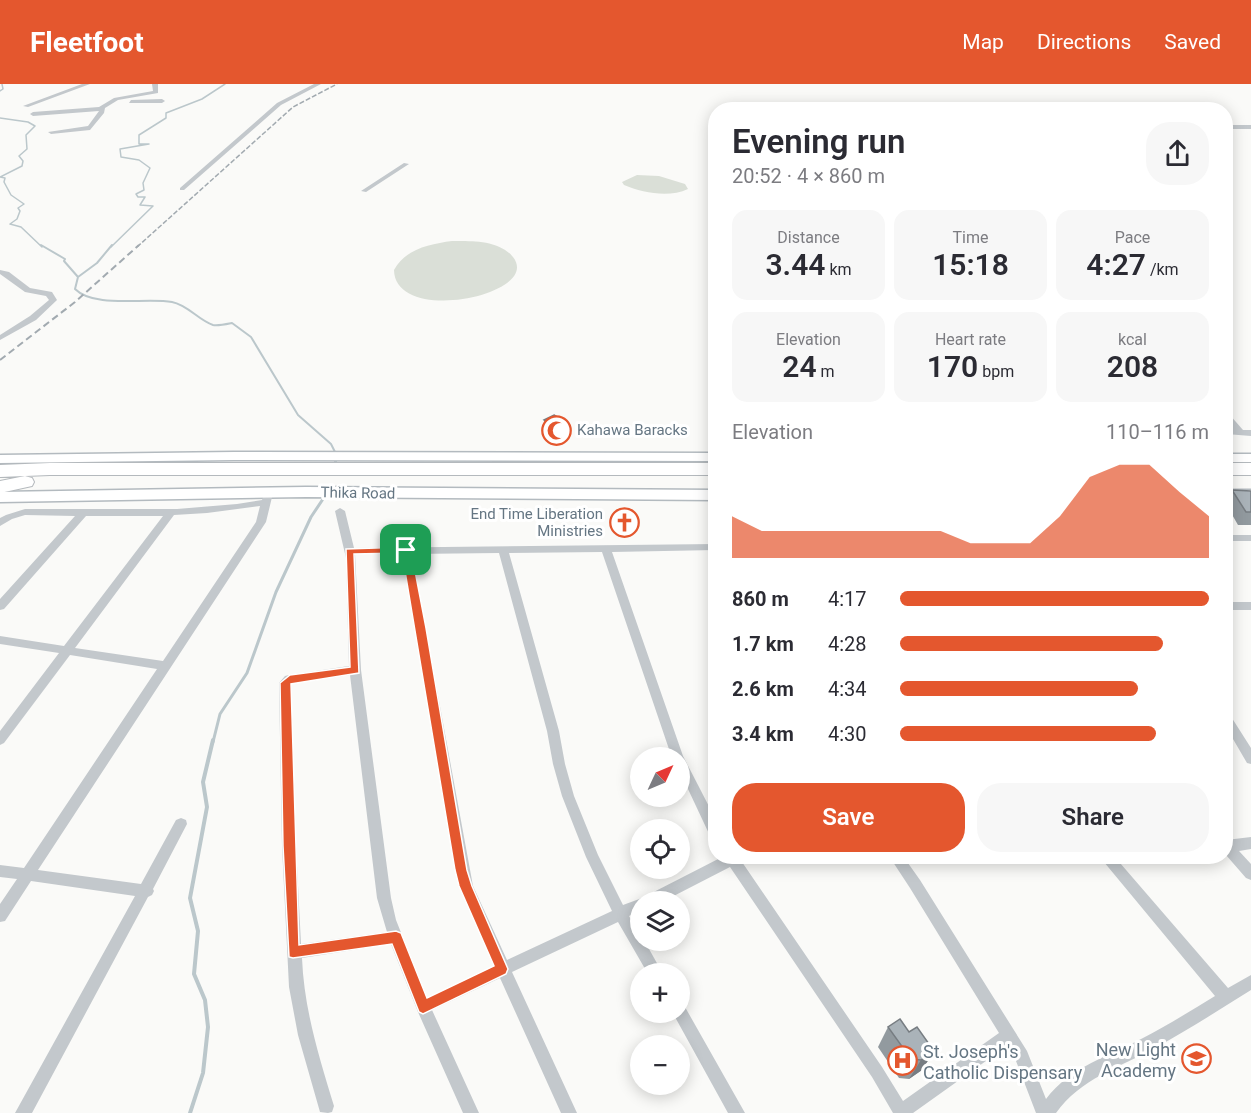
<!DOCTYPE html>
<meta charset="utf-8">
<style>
body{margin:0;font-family:Roboto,sans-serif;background:#f7f7f7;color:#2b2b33;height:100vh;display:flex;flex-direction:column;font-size:22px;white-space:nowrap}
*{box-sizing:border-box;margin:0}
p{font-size:20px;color:#7c7c81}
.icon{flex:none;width:33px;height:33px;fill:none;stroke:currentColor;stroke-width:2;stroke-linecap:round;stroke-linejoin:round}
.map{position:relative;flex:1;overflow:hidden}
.drawer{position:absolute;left:708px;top:18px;width:525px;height:762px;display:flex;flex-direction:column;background:#fff;border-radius:24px;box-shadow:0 3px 15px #0003}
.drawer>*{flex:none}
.needle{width:39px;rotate:46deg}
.tools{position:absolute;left:630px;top:663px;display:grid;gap:12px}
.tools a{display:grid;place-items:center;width:60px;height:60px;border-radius:50%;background:#fff;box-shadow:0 3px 15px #0003;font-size:30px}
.pin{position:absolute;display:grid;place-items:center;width:51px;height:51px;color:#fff;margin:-26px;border-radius:12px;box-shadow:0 3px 9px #0006}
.round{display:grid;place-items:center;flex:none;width:63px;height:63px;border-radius:24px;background:#f7f7f7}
.summary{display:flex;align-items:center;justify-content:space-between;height:102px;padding:0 24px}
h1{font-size:33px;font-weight:600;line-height:45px}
.figures{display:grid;grid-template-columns:repeat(3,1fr);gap:9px;height:102px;padding:6px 24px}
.figures div{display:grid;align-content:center;border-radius:15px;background:#f7f7f7;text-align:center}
.figures b{font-size:30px;font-weight:600}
.figures small{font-size:16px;font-weight:400}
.figures p{font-size:16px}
.chart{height:168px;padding:12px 24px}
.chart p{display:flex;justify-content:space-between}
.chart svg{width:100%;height:108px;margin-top:6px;fill:#e4572e;opacity:.7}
.button{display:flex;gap:12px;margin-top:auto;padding:12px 24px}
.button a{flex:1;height:69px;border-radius:24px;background:#e4572e;color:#fff;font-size:24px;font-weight:600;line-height:69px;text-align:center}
.button a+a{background:#f7f7f7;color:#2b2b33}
ul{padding:0 24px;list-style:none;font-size:20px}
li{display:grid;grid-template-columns:96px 72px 1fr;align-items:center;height:45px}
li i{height:15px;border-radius:8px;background:#e4572e}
header{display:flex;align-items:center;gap:36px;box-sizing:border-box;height:84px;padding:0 30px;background:#e4572e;color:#fff}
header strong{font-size:28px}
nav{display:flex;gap:33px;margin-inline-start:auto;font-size:21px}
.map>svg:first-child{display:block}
.green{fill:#dadfd7}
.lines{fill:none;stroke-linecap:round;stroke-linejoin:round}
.stream-far3{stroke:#bbc7cb;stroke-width:1.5}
.stream-far2{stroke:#bbc7cb;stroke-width:2}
.stream-far1{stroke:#bbc7cb;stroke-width:3}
.stream{stroke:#bbc7cb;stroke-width:4}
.secondary-casing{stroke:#b3babf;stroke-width:3}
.highway-casing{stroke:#b4b9bd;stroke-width:2}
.street{fill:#c3c8cc;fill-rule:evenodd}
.secondary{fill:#fff;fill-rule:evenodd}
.highway{fill:#fff;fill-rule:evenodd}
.rail-far1{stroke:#a2aab0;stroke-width:1.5;stroke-dasharray:5 2;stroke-linecap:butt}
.rail{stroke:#a2aab0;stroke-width:2;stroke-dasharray:7 4;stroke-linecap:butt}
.wall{fill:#929a9f}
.shaded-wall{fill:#777d82}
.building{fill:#aab3b9;stroke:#777d82;stroke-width:1.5}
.route{fill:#e4572e;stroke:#fff;stroke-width:1.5;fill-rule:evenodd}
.labels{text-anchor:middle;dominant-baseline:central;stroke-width:6;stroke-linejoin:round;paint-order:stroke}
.poi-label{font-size:15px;fill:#657683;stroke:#fff;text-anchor:start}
.street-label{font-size:15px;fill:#657683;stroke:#fff}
.near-poi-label{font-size:18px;fill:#657683;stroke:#fff;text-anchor:end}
</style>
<header>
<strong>Fleetfoot</strong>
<nav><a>Map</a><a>Directions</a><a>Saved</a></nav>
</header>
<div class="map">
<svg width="1251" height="1029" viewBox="0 0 1251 1029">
<rect width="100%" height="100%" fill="#fafaf8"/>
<path class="green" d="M637,91l22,1 26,8 3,5c-19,9 -45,4 -64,-4l-2,-3z
M452,157c20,0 47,-1 61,16 30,38 -118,69 -119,13 11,-21 36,-26 58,-29z"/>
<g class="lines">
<path class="stream-far3" d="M0,7l3,-2 -1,-5
M0,34l28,4 7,4 -9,9 1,14 -8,7 4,5 -1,5 -22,11 5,1 -1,4 7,13 13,9 -6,4 2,3 -3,8 -7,5 11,3 21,20
M111,163l42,-41 -13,-1 5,-8h-7l-2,-3 8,-4 -1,-7 7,-15 -11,-8 -18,-3 -1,-8 29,-5h-10v-9l27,-17v-5l36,-14 23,-15"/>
<path class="stream-far2" d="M41,161l24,14 -1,2 14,16
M112,161l-15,18 -19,14 -3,12c20,20 71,8 97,13 16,3 26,18 41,23 5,1 14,-1 19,-2l19,14 47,78 33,29 6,12 -1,4"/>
<path class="stream-far1" d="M335,380l1,-5
M213,658l7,-28 27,-41 29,-81 35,-75 14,-21"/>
<path class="stream" d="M190,1029l13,-40 5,-46 -3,-27 -11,-26 4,-43 -8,-33 17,-91 -4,-25 10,-42"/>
<defs>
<path id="secondary" d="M234,368l482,1v8l-482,-1 -234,3v-8z
M1226,370h25v8h-25z
M306,403l410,3v10l-410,-3 -306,5v-10z
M1226,406h25v10h-25z"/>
<path id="highway" d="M50,379h666v12h-666l-50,2v-12z
M1226,379h25v12h-25z
M25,392l7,2 2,4 -2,4 -32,7v-12z"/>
</defs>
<use href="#secondary" class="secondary-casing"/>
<use href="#highway" class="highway-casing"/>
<path class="street" d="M82,0h8l-62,23 -5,-1z
M152,0h6v9l-40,7 -13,8 -1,5 -14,17 -39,4 -3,-2 40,-6 11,-15 -66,5 -3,-2 3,-2 66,-5 15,-9 39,-7z
M314,0h7l-40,21 -97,85h-4v-2l97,-85z
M131,16l31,-1 3,2 -3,2h-33z
M1226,41h25v4h-25z
M404,79l5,1 -43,28 -5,-1z
M0,186l9,2 21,16 22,4 5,8 -21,20 -36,20v-5l30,-19 19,-16 -3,-4 -21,-4 -25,-18z
M1226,329l3,1 14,16h8v6l-25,-2v-6l7,1 -7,-8z
M268,406l5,3 -7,29 -228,348 103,14 35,-64 5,-2 5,2 1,4 -34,65 1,2 -2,4 -4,2 -116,216h-17l120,-217 -104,-15 -26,40 -5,1v-18l17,-25 -17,-2v-12l24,3 133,-199 -87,-14 -66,88 -4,2v-14l59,-78 -59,-9v-8l64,10 99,-130h-77l-82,93 -4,1v-11l75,-83 -50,-1 -13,4 -12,7v-8l6,-3 19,-6h152l60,-5 25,-4 3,-9zM260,422l-4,16 -93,139 -88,-13 99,-133 33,-2z
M340,424l5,3 9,37 362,-4v6l-104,2 71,204 33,64v20l-5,-2 -31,-66v-14h-8l-70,-206 -93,1 50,178 6,33 9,32 24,59 25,50 19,-7 82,-42h20l-2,6 140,205 21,34 96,-68 -89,-145 -21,-32h14l17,24 107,171 19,48c24,-32 63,-43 97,-61 25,-13 49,-28 72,-42l-116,-140h15l114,132 23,-13v15c-32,20 -63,40 -96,58 -35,19 -75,31 -99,65h-20l-20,-52 -9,-15 -94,67h-20l-21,-36 -142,-210 -68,35h-22v9l-11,5 11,19v5h4l19,34h-15l-30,-52 -106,50 65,141h-16l-61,-135 -68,32 47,103h-16l-45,-101 -27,-68 -89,14c2,51 17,99 32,148l-2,6 -4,1 -8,-1 -22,-77 -9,-48 -7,-141 -3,-163 6,-7 4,-1 60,-9 -3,-108 -11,-47zM499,469l48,178 6,33 9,32 24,61 26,54 -105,49 -34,-74 -61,-332zM355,470h47l57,332 36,80 -68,32 -31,-78 -5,-22 -30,-228zM350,591l27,223 10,34 -86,12 -5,-98 -5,-162z
M1226,451h25v6h-25z
M1226,518h25v8h-25z
M1226,629l4,2 21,33v16l-4,-1 -21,-36z
M1251,753v12l-12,2 12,13v16l-5,-2 -20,-23v-15z
M680,921l5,2 60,106h-17l-53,-96 -2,-5h7z"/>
<use href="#secondary" class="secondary"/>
<use href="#highway" class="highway"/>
<path class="rail-far1" d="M137,163l156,-140 44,-23"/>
<path class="rail" d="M0,276l75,-58 64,-57"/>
</g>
<path class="wall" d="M544,336l24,13 -11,5 -12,-10z
M1232,406l19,1v34h-13l-12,-21v-2z
M888,943l21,5 25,19 -12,19 -13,9 -10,-1 -21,-31z"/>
<path class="shaded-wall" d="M568,340v9l-11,5v-8z
M934,967l-12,19 -13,9 12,-19z"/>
<path class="building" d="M554,331l14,9 -11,6 -13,-10z
M1232,406l19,1v21h-5z
M900,935l9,13 8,-5 17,24 -13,9 -10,-1 -23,-32z"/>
<path class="route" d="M406,463l5,3 15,78 41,242 5,16 36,83 -2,5 -83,40 -4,-2 -27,-68 -99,14 -4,-1 -6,-111 -3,-163 10,-8 60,-8 -4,-118zM402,469l53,317 4,16 35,80 -67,32 -26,-65 -5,-2 -97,14 -8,-261 68,-11 -5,-119z"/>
<defs>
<symbol id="mosque-ring" viewBox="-11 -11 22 22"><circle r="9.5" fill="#fff" stroke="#e4572e" stroke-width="1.5"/><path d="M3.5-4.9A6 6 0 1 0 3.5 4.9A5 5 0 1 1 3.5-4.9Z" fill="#e4572e"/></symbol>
<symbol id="church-ring" viewBox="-11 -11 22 22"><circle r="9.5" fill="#fff" stroke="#e4572e" stroke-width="1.5"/><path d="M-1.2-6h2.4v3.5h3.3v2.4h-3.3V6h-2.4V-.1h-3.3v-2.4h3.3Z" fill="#e4572e"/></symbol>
<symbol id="school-ring" viewBox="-11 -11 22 22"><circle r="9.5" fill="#fff" stroke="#e4572e" stroke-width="1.5"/><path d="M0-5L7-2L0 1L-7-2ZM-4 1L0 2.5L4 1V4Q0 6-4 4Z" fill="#e4572e"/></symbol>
<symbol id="hospital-ring" viewBox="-11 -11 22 22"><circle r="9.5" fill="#fff" stroke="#e4572e" stroke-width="1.5"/><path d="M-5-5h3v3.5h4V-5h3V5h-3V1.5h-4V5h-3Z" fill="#e4572e"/></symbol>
</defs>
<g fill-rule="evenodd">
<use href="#mosque-ring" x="540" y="330" width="33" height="33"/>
<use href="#church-ring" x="608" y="422" width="33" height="33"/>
<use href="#school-ring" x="1180" y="958" width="33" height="33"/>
<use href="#hospital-ring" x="886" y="960" width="33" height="33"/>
</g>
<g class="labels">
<g class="poi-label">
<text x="577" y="346">Kahawa Baracks</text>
<text x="603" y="430" text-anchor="end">End Time Liberation<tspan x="603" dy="17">Ministries</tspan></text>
</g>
<g class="street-label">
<text transform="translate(358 409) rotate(1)">Thika Road</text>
</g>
<g class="near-poi-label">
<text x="1176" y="965">New Light<tspan x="1176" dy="21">Academy</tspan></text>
<text x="923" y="967" text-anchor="start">St. Joseph's<tspan x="923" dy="21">Catholic Dispensary</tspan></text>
</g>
</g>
</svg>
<div class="tools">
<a><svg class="needle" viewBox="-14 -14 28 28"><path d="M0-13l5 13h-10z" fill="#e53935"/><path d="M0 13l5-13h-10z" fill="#7c7c81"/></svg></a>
<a><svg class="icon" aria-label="locate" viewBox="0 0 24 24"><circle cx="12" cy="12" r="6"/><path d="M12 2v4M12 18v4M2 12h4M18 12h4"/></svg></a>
<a><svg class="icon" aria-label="layers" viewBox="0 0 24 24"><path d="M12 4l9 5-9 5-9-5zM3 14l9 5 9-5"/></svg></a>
<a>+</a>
<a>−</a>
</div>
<div class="pin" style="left:406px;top:466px;background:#1e9e55"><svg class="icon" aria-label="arrive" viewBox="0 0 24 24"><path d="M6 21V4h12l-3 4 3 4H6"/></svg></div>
<section class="drawer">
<div class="summary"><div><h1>Evening run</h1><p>20:52 · 4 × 860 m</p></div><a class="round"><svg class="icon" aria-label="share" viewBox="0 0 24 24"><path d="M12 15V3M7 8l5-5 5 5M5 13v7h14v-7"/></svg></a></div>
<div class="figures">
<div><p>Distance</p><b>3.44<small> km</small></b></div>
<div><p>Time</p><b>15:18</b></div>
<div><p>Pace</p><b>4:27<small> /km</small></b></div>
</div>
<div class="figures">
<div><p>Elevation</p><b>24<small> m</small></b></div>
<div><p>Heart rate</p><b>170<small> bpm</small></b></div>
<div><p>kcal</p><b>208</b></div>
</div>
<div class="chart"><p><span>Elevation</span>110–116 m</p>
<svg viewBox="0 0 160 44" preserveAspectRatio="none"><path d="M0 44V27L10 33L20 33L30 33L40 33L50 33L60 33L70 33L80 38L90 38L100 38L110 27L120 11L130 6L140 6L150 17L160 27V44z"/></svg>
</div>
<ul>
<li><b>860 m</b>4:17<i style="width:100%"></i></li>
<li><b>1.7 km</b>4:28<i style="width:85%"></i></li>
<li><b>2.6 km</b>4:34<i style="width:77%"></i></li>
<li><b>3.4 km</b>4:30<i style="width:83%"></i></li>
</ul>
<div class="button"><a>Save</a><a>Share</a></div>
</section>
</div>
